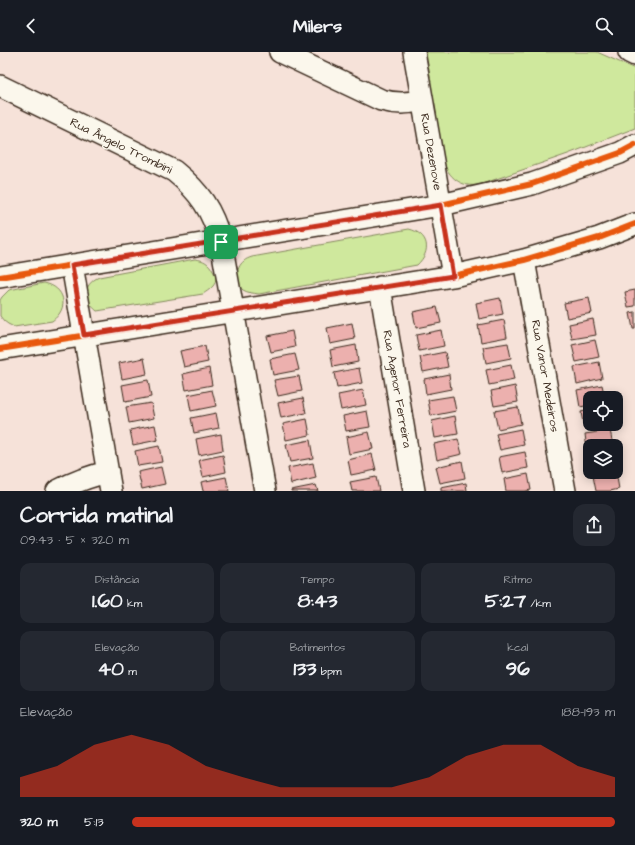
<!DOCTYPE html>
<html lang="pt">
<meta charset="utf-8">
<style>
body{margin:0;font-family:"Architects Daughter",sans-serif;background:#242831;color:#f1f3f6;height:100vh;display:flex;flex-direction:column;font-size:15px;white-space:nowrap}
*{box-sizing:border-box;margin:0}
p{font-size:13px;color:#9ea1a6}
.icon{flex:none;width:22px;height:22px;fill:none;stroke:currentColor;stroke-width:2;stroke-linecap:round;stroke-linejoin:round}
.map{position:relative;height:439px;overflow:hidden}
.drawer{display:flex;flex-direction:column;background:#171b24;flex:1}
.drawer>*{flex:none}
.fabs{position:absolute;left:583px;top:339px;display:grid;gap:8px}
.fabs a{display:grid;place-items:center;width:40px;height:40px;border-radius:8px;background:#171b24;box-shadow:0 2px 10px #0003;font-size:20px}
.pin{position:absolute;display:grid;place-items:center;width:34px;height:34px;color:#fff;margin:-17px;border-radius:8px;box-shadow:0 2px 6px #0006}
.round{display:grid;place-items:center;flex:none;width:42px;height:42px;border-radius:12px;background:#242831}
.head{display:flex;align-items:center;justify-content:space-between;height:68px;padding:0 20px}
h1{font-size:22px;font-weight:800;line-height:30px}
.stats{display:grid;grid-template-columns:repeat(3,1fr);gap:6px;height:68px;padding:4px 20px}
.stats div{display:grid;align-content:center;border-radius:10px;background:#242831;text-align:center}
.stats b{font-size:20px;font-weight:800}
.stats small{font-size:11px;font-weight:400}
.stats p{font-size:11px}
.chart{height:112px;padding:8px 20px}
.chart p{display:flex;justify-content:space-between}
.chart svg{width:100%;height:72px;margin-top:4px;fill:#c8321e;opacity:.7}
ul{padding:0 20px;list-style:none;font-size:13px}
li{display:grid;grid-template-columns:64px 48px 1fr;align-items:center;height:30px}
li i{height:10px;border-radius:5px;background:#c8321e}
header{display:flex;justify-content:space-between;align-items:center;height:52px;padding:0 20px;background:#171b24;font-size:18px;font-weight:800}
.map>svg:first-child{display:block}
.green{fill:#cfe89d;stroke:#85895e}
.building{fill:#ecb0ae;stroke:#3b2a1e}
.lines{fill:none;stroke-linecap:round;stroke-linejoin:round}
.minor-casing{stroke:#3b2a1e;stroke-width:24}
.minor{stroke:#fbf7ec;stroke-width:21}
.cycleway-casing{stroke:#fbf7ec;stroke-width:8}
.cycleway{stroke:#e8590c;stroke-width:6}
.route-casing{stroke:#fff;stroke-width:8}
.route{stroke:#c8321e;stroke-width:5}
.labels{text-anchor:middle;dominant-baseline:central;stroke-width:3;stroke-linejoin:round;paint-order:stroke}
.street-label{font-size:12px;fill:#3b2a1e;stroke:#fbf7ec}
</style>
<header><svg class="icon" aria-label="back" viewBox="0 0 24 24"><path d="M15 5l-7 7 7 7"/></svg>Milers<svg class="icon" aria-label="search" viewBox="0 0 24 24"><circle cx="10" cy="10" r="6"/><path d="M15 15l6 6"/></svg></header>
<div class="map">
<svg width="635" height="439" viewBox="0 0 635 439">
<rect width="100%" height="100%" fill="#f6e2d9"/>
<filter id="ink" filterUnits="userSpaceOnUse"><feTurbulence type="fractalNoise" baseFrequency=".025" numOctaves="2"/><feDisplacementMap in="SourceGraphic" scale="8" xChannelSelector="R" yChannelSelector="G"/><feConvolveMatrix kernelMatrix="1 2 1 2 8 2 1 2 1" color-interpolation-filters="sRGB"/></filter>
<g filter="url(#ink)">
<path class="green" d="M425,0h172l38,17v59l-67,26 -86,30c-17,5 -32,-4 -38,-21z
M409,177c20,5 23,22 8,36l-158,29c-6,-1 -11,-1 -16,-4 -8,-7 -8,-22 1,-29 2,-2 5,-3 8,-4z
M195,207c9,1 14,4 18,12 1,2 2,3 3,6 1,8 -7,13 -13,17l-106,17c-14,-11 -15,-26 2,-34z
M44,231c21,4 26,25 8,38l-38,6 -6,-3 -4,-3 -4,-5v-16l2,-3 7,-7z"/>
<path class="building" d="M635,238v16l-7,1 -3,-15z
M500,246l3,16 -24,5 -3,-16z
M589,246l3,15 -25,5 -3,-15z
M437,255l4,16 -25,5 -3,-16z
M635,260v17h-2l-3,-16z
M593,267l3,16 -24,4 -3,-15z
M504,268l3,17 -26,5 -3,-17z
M352,271l3,16 -25,5 -3,-16z
M441,278l3,16 -25,5 -3,-16z
M292,279l3,16 -24,5 -4,-16z
M595,288l4,17 -23,5 -4,-17z
M508,291l3,15 -25,5 -3,-16z
M356,293l2,17 -25,5 -3,-17z
M205,294l3,16 -24,5 -4,-16z
M445,300l3,15 -25,5 -3,-15z
M295,302l4,16 -26,5 -3,-16z
M144,306l3,16 -25,5 -3,-16z
M599,310l3,16 -25,6 -3,-17z
M511,313l3,15 -25,5 -3,-15z
M209,316l3,17 -26,5 -3,-16z
M359,316l3,15 -25,5 -3,-15z
M449,322l2,15 -25,5 -2,-15z
M299,324l3,15 -24,5 -4,-16z
M148,328l3,17 -26,5 -3,-17z
M602,333l3,13h-15v7l-10,2 -3,-17z
M515,334l3,16 -24,4 -3,-15z
M212,338l4,16 -25,5 -3,-16z
M363,338l3,15 -25,5 -3,-15z
M453,344l3,15 -25,5 -3,-16z
M303,346l3,15 -25,5 -3,-15z
M151,351l3,15 -25,5 -3,-16z
M518,355l3,17 -23,5 -4,-18z
M590,358v14h14l-20,4 -3,-16z
M367,359l3,16 -24,4 -3,-15z
M216,361l3,15 -25,5 -3,-15z
M455,364l3,18 -23,4 -3,-17z
M307,367l3,16 -24,5 -3,-16z
M155,373l3,15 -25,5 -3,-15z
M521,377l3,16 -24,5 -4,-16z
M610,378l3,15 -7,1h-16v3l-3,1 -2,-16z
M369,380l4,17 -24,5 -3,-17z
M221,382l2,16 -24,5 -3,-16z
M458,387l4,15 -25,6 -3,-16z
M310,388l3,18 -23,4 -4,-17z
M159,394l3,16 -24,4 -3,-15z
M525,400l3,16 -26,5 -3,-16z
M372,402l4,16 -25,5 -3,-15z
M223,403l3,17 -23,5 -4,-17z
M462,409l3,17 -25,5 -4,-16z
M313,411l3,15 -25,6 -3,-16z
M161,415l4,17 -23,5 -4,-17z
M616,420l3,17 -9,2h-14l-3,-15z
M528,422l3,16 -6,1h-19l-2,-12z
M226,425l3,14h-26l-2,-9z
M376,425l3,14h-27l-2,-9z
M466,431l1,8h-26v-3z
M316,433l2,6h-27v-1z"/>
<g class="lines">
<defs>
<path id="minor" d="M280,0l101,48c14,4 27,4 41,0
M414,0l39,224
M629,0l6,3
M0,34l174,85c26,21 38,39 47,71l44,249
M524,208l41,231
M72,213l39,226
M0,225l441,-72 91,-21 88,-31 15,-8
M380,235l34,204
M0,297l453,-73 71,-16 75,-22 36,-14
M57,439c17,-9 33,-15 51,-19"/>
</defs>
<use href="#minor" class="minor-casing"/>
<use href="#minor" class="minor"/>
<defs>
<path id="cycleway" d="M0,225l441,-72 91,-21 88,-31 15,-8
M0,297l453,-73 71,-16 75,-22 36,-14"/>
</defs>
<use href="#cycleway" class="cycleway-casing"/>
<use href="#cycleway" class="cycleway"/>
</g>
</g>
<g class="lines" filter="url(#ink)">
<defs>
<path id="route" d="M441,153l12,71 -369,59 -12,-70z"/>
</defs>
<use href="#route" class="route-casing"/>
<use href="#route" class="route"/>
</g>
<g class="labels">
<g class="street-label">
<text transform="translate(121 94) rotate(26)">Rua Ângelo Trombini</text>
<text transform="translate(431 100) rotate(80)">Rua Dezenove</text>
<text transform="translate(545 324) rotate(80)">Rua Vanor Medeiros</text>
<text transform="translate(397 337) rotate(80)">Rua Agenor Ferreira</text>
</g>
</g>
</svg>
<div class="fabs">
<a><svg class="icon" aria-label="locate" viewBox="0 0 24 24"><circle cx="12" cy="12" r="6"/><path d="M12 2v4M12 18v4M2 12h4M18 12h4"/></svg></a>
<a><svg class="icon" aria-label="layers" viewBox="0 0 24 24"><path d="M12 4l9 5-9 5-9-5zM3 14l9 5 9-5"/></svg></a>
</div>
<div class="pin" style="left:221px;top:190px;background:#1e9e55"><svg class="icon" aria-label="arrive" viewBox="0 0 24 24"><path d="M6 21V4h12l-3 4 3 4H6"/></svg></div>
</div>
<section class="drawer">
<div class="head"><div><h1>Corrida matinal</h1><p>09:43 · 5 × 320 m</p></div><a class="round"><svg class="icon" aria-label="share" viewBox="0 0 24 24"><path d="M12 15V3M7 8l5-5 5 5M5 13v7h14v-7"/></svg></a></div>
<div class="stats">
<div><p>Distância</p><b>1.60<small> km</small></b></div>
<div><p>Tempo</p><b>8:43</b></div>
<div><p>Ritmo</p><b>5:27<small> /km</small></b></div>
</div>
<div class="stats">
<div><p>Elevação</p><b>40<small> m</small></b></div>
<div><p>Batimentos</p><b>133<small> bpm</small></b></div>
<div><p>kcal</p><b>96</b></div>
</div>
<div class="chart"><p><span>Elevação</span>188–193 m</p>
<svg viewBox="0 0 160 44" preserveAspectRatio="none"><path d="M0 44V32L10 25L20 12L30 6L40 12L50 25L60 32L70 38L80 38L90 38L100 38L110 32L120 19L130 12L140 12L150 25L160 32V44z"/></svg>
</div>
<ul>
<li><b>320 m</b>5:13<i style="width:100%"></i></li>
</ul>
</section>
